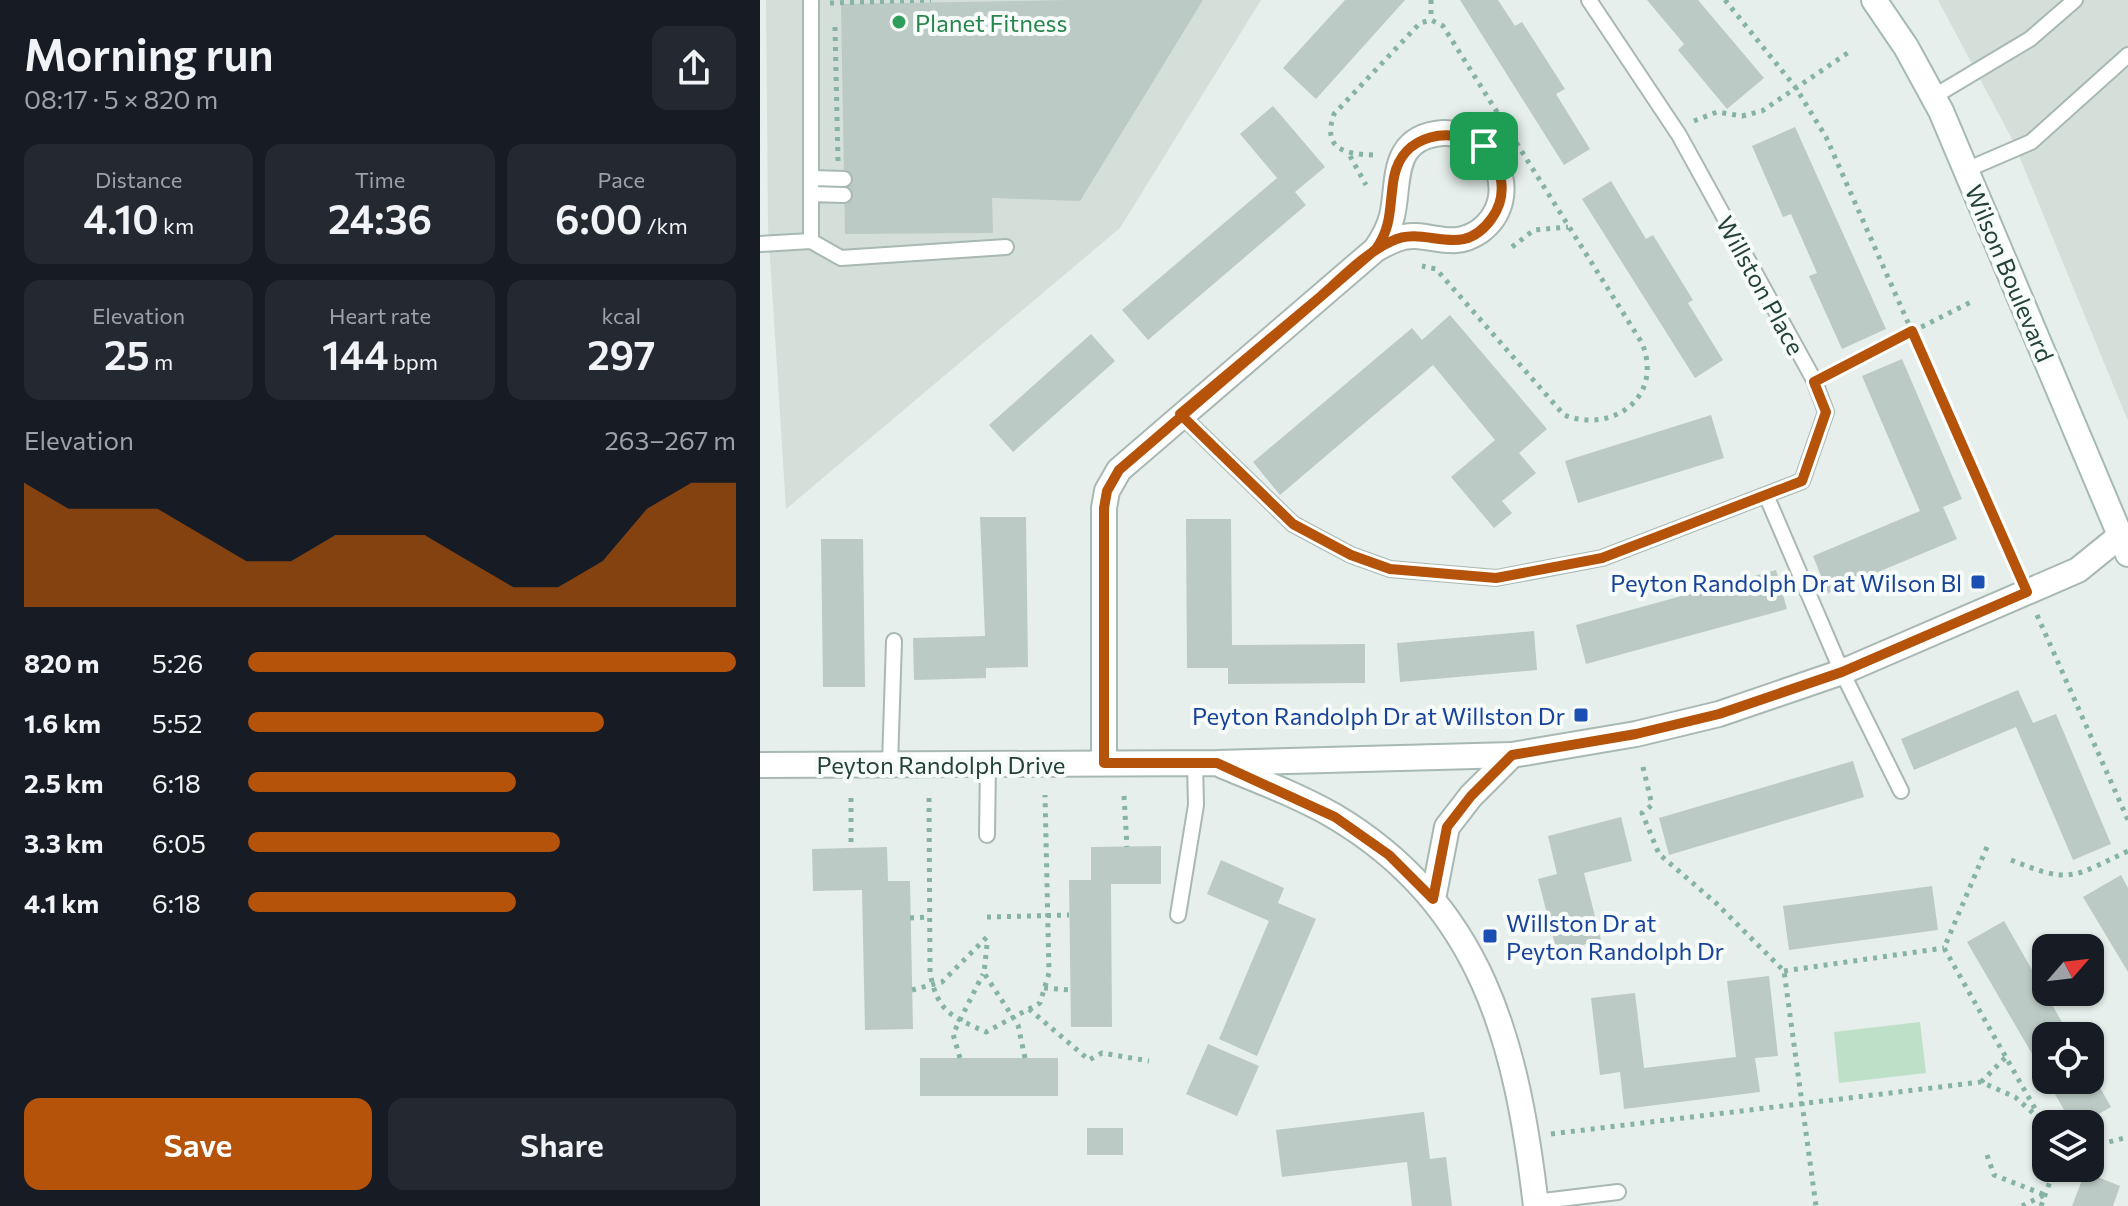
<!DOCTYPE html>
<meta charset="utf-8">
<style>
body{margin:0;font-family:Commissioner,sans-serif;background:#242831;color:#f1f3f6;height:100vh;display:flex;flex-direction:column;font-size:30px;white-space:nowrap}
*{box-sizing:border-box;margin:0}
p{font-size:26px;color:#9ea1a6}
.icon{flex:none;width:44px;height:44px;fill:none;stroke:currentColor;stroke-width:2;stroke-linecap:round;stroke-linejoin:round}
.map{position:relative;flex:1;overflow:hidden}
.sheet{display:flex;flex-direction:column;background:#171b24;width:760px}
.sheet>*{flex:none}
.needle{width:52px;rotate:62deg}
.controls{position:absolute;left:1272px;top:934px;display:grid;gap:16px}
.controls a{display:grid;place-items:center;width:72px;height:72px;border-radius:16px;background:#171b24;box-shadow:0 2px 6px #0004;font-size:40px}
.pin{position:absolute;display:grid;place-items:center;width:68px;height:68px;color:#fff;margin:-34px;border-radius:16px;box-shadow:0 4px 12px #0006}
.round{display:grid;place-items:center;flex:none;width:84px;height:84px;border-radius:16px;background:#242831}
.head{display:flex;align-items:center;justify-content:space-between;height:136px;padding:0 24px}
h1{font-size:44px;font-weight:600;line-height:60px}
.stats{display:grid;grid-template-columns:repeat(3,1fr);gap:12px;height:136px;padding:8px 24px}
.stats div{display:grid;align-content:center;border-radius:16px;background:#242831;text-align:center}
.stats b{font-size:40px;font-weight:600}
.stats small{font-size:22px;font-weight:400}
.stats p{font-size:22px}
.chart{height:224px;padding:16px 24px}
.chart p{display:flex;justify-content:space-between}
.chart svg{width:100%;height:144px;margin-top:8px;fill:#b45309;opacity:.7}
.action{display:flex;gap:16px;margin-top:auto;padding:16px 24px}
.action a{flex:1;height:92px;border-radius:16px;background:#b45309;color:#fff;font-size:32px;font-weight:600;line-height:92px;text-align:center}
.action a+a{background:#242831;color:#f1f3f6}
ul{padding:0 24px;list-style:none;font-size:26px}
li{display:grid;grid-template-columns:128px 96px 1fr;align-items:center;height:60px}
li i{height:20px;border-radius:10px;background:#b45309}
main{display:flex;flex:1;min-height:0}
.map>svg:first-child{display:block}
.built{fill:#d4dfda}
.green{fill:#bfe0c8}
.building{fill:#bbcac4}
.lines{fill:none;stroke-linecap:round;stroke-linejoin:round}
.service-casing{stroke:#a8b8b2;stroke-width:18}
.minor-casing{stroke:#a8b8b2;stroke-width:28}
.tertiary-casing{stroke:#a8b8b2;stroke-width:28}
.secondary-casing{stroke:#a4bbb3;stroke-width:28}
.path{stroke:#86b3a5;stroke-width:5;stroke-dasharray:4 6;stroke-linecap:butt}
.service{stroke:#fff;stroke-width:14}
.minor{stroke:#fff;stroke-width:24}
.tertiary{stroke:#fff;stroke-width:24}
.secondary{stroke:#fff;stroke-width:24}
.route-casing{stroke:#fff;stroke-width:16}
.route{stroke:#b45309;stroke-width:10}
.leisure-dot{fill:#2e9e5b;stroke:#f7fbf9;stroke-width:3}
.transit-dot{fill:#1a4fb4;stroke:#f7fbf9;stroke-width:3}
.labels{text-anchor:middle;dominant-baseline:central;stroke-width:8;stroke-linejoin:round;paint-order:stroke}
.leisure-label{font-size:24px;fill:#27864d;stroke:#f7fbf9;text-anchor:start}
.street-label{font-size:24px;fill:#24423a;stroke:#f7fbf9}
.transit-label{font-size:24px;fill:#164399;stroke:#f7fbf9;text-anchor:end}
</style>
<main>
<section class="sheet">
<div class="head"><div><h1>Morning run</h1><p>08:17 · 5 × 820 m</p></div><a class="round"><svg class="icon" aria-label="share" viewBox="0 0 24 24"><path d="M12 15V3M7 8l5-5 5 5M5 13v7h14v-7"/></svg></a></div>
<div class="stats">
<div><p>Distance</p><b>4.10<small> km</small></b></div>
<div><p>Time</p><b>24:36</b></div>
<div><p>Pace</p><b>6:00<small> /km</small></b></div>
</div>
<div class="stats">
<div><p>Elevation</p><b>25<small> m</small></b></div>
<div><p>Heart rate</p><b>144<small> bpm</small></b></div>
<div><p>kcal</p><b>297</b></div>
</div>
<div class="chart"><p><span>Elevation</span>263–267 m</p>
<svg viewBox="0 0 160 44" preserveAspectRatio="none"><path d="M0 44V6L10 14L20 14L30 14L40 22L50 30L60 30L70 22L80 22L90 22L100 30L110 38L120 38L130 30L140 14L150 6L160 6V44z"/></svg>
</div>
<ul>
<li><b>820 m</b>5:26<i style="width:100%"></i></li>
<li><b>1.6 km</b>5:52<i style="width:73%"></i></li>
<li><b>2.5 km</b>6:18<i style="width:55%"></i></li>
<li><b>3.3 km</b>6:05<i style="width:64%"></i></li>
<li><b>4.1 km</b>6:18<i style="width:55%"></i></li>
</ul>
<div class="action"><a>Save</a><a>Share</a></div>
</section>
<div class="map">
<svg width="1368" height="1206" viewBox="0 0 1368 1206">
<rect width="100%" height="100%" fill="#e6efeb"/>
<path class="built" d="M6,0h495l-141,228 -334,281 -18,-283z
M1178,0h190v421l-115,-280z"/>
<path class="green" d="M1160,1022l6,51 -87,10 -5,-51z"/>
<path class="building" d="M309,0h134l-123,201 -88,-3 1,35 -148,1 -4,-230z
M585,0h60l-89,99 -33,-31z
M700,0h38l17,26 7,-4 43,67 -9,5 34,55 -26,16z
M887,0h51l66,78 -37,31 -49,-59 6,-6z
M513,106l52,61 -30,25 11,13 -158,135 -26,-30 155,-132 -37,-44z
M1035,127l91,202 -44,20 -33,-73 8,-3 -26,-59 -8,3 -31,-71z
M851,181l35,58 7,-4 40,65 -5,3 35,57 -28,18 -113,-179z
M690,315l97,114 -28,24 17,20 -34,28 10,12 -18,15 -43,-51 44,-37 -62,-75 -153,130 -27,-33 159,-134 10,12z
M331,334l24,27 -102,91 -24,-27z
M1142,359l60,140 -19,8 14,32 -129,54 -15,-37 107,-45 -58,-135z
M951,415l13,43 -146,45 -13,-42z
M220,517h46l2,150 -42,1v10l-72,2 -1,-42 72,-2z
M426,519h45l1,126 133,-1v39l-137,1v-16h-41z
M61,539h42l2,148h-42z
M1016,570l11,39 -201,55 -10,-39z
M774,631l3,39 -137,12 -3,-39z
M1258,690l15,33 23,-9 55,130 -38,16 -57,-133 -102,43 -13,-31z
M1093,761l11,36 -195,58 -10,-37z
M861,817l11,44 -48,12 17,67 -44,12 -19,-73 19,-5 -9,-38z
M401,846v38h-50l1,143h-41l-2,-147h22v-33z
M127,847l1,34h22l3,148 -48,1 -3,-140 -49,1 -1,-42z
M461,860l63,28 -6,15 38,16 -59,137 -38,-17 50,-118 -62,-27z
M1361,875l7,13v84l-45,-75z
M1172,886l6,44 -149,20 -6,-44z
M1244,921l66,115h-24v42l-79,-136z
M1009,976l9,80 -23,2 5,34 -136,17 -4,-37 -20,3 -9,-77 44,-5 9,75 92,-11 -9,-76z
M448,1044l51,22 -22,50 -51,-22z
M160,1058h138v38h-138z
M1330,1070l21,37 -30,17h-9l-25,-44h43z
M664,1112l6,47 16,-2 6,49h-40l-5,-44 -125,15 -6,-47z
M327,1128h36v27h-36z
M1325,1172l35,14 -7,20h-41z"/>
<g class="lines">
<defs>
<path id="service" d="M51,0v241
M1173,97l97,-58 45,-39
M1206,170l65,-28 97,-87
M52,178l32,1
M51,194l33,1
M0,244l51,-3 30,17 165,-11
M420,414l113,110 58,31 39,14 106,9 106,-20 200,-77 24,-69 -12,-32 -135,-245 -90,-135
M1006,495l76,177 59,119
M130,764l4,-123
M227,835l1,-72
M418,915l18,-110 -1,-42
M775,1202l83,-10"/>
<path id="minor" d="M344,763v-255l3,-17 12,-21 257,-221c7,-10 13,-21 16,-33 8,-33 -3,-79 51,-83 52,-2 81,65 37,98 -23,16 -39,7 -64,5 -15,-1 -27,6 -40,13
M673,899l14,-72 24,-31 41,-41 124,-21 83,-20 123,-42 236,-102 42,-34"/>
<path id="tertiary" d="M0,765l457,-2 295,-8
M463,766c37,15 76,30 111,50 150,89 183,229 202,390"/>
<path id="secondary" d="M1114,0l32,47 35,64 187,443"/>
</defs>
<use href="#service" class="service-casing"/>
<use href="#minor" class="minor-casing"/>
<use href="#tertiary" class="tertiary-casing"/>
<use href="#secondary" class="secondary-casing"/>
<path class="path" d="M671,0v20
M965,0l71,88 30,49 191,432
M70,3l101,-3
M75,27l3,134
M934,121l23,-9 25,4 20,-5 90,-61
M613,155c-29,-1 -51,-6 -39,-41l86,-91 11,-3 12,6 199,317c22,54 -29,91 -78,72l-128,-146 -14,-3
M590,156l16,29
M752,247l22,-17 34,-3
M1072,372l139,-70
M1277,615l91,205
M883,767l9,38 -10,8 17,41 58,50 67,67 32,235
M364,796l3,51
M91,798v50
M169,798l1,174c7,40 22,45 56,60l54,-29 9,-30 -4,-178
M1227,847l-43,101 102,180
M1251,860c60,24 60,18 117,-9
M227,917l82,-2
M150,918l20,-1
M227,945l-3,28 34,52 7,33
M1024,971l160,-23
M284,988l26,2
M152,990l30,-8 45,-45
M269,1009l60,51 13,-7 47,8
M200,1058l-7,-24 30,-60
M1221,1082l25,-25
M791,1134l430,-52 34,15 27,24
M1330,1147l38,-10
M1227,1155l7,20 51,20
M1262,1206l22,-11
M1281,1206l14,-38"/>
<use href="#service" class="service"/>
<use href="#minor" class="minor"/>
<use href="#tertiary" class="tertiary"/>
<use href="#secondary" class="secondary"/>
</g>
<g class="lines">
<defs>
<path id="route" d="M724,146c-33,-20 -81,-13 -90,31 -5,27 -1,48 -18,72l-257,221 -12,21 -3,17v255h113l118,54 54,38 44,44 14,-72 24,-31 41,-41 124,-21 83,-20 123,-42 185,-80 -115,-261 -98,51 12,30 -24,69 -200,77 -106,20 -106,-9 -39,-14 -58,-31 -113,-110c47,-39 94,-78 140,-117 22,-19 45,-44 72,-56 35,-17 69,21 100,-23 17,-24 10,-51 -8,-72"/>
</defs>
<use href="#route" class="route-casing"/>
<use href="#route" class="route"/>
</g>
<circle class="leisure-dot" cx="139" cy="22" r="8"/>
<g class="transit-dot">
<rect x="1210" y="574" width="16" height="16" rx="4"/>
<rect x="813" y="707" width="16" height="16" rx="4"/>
<rect x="722" y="928" width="16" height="16" rx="4"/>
</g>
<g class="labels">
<g class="leisure-label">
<text x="155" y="22">Planet Fitness</text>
</g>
<g class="street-label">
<text transform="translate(1250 273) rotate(67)">Wilson Boulevard</text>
<text transform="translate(1001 285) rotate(61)">Willston Place</text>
<text x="181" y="764">Peyton Randolph Drive</text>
</g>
<g class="transit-label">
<text x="1202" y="582">Peyton Randolph Dr at Wilson Bl</text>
<text x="805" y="715">Peyton Randolph Dr at Willston Dr</text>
<text x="746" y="922" text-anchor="start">Willston Dr at<tspan x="746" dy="28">Peyton Randolph Dr</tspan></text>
</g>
</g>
</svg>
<div class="controls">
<a><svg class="needle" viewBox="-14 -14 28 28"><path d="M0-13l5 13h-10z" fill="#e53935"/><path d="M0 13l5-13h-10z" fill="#9ea1a6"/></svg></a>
<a><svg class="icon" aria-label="locate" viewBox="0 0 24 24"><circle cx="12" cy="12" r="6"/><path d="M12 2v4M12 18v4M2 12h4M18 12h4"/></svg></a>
<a><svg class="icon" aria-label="layers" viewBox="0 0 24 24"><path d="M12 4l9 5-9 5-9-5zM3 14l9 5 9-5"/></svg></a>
</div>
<div class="pin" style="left:724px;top:146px;background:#1e9e55"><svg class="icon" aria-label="arrive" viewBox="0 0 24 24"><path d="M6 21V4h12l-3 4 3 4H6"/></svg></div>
</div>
</main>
